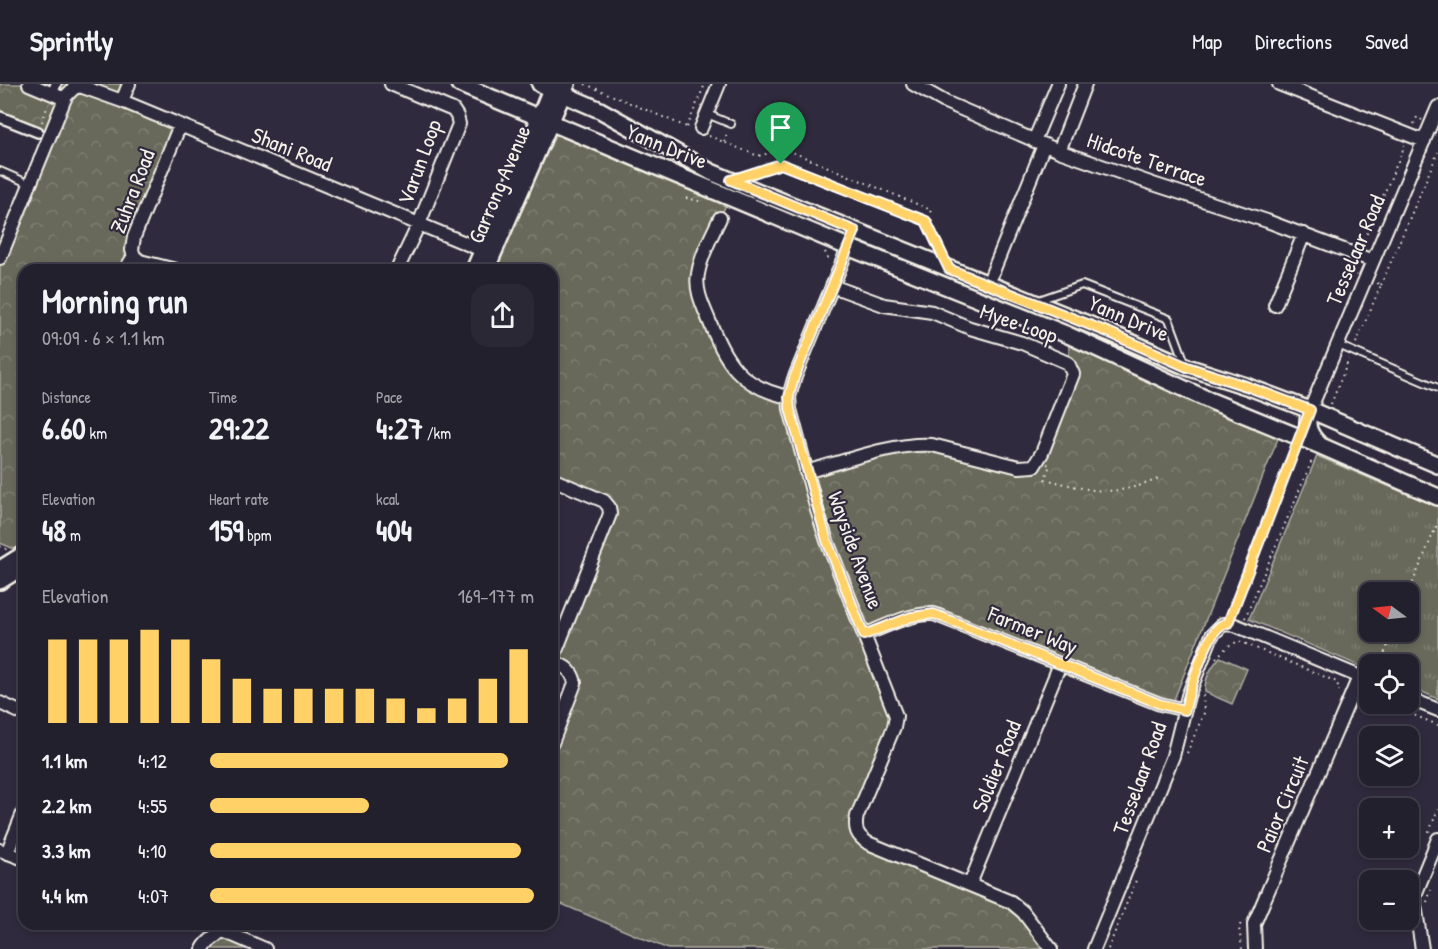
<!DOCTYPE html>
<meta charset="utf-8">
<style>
body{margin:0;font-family:"Patrick Hand",sans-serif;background:#2b2836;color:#f1f3f6;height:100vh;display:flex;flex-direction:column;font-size:22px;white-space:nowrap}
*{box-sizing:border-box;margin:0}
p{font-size:20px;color:#a3a3aa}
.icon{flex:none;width:33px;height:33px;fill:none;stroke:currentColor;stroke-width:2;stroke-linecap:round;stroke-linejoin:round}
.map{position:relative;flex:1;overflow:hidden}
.side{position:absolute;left:18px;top:180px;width:540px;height:666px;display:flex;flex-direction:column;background:#23202e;border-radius:18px;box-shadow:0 3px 9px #0003,0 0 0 2px #403e4a}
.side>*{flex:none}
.needle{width:39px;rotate:285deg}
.fabs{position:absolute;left:1359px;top:498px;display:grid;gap:12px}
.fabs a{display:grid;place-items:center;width:60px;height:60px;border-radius:12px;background:#23202e;box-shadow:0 3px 9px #0003,0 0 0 2px #403e4a;font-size:30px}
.pin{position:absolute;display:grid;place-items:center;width:51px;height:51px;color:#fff;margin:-62px -26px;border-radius:50% 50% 50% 0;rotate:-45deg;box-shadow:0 0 6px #0007}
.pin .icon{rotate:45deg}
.round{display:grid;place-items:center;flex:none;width:63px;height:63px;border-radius:18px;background:#2b2836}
.summary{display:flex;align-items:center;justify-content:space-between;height:102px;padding:0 24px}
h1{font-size:33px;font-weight:700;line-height:45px}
.stats{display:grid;grid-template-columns:repeat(3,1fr);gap:9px;height:102px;padding:6px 24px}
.stats div{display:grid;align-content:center}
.stats b{font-size:30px;font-weight:700}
.stats small{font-size:16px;font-weight:400}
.stats p{font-size:16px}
.chart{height:168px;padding:12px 24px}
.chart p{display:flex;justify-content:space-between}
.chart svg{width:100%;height:108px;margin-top:6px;stroke:#ffd166;stroke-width:6}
ul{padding:0 24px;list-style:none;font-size:20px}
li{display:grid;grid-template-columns:96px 72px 1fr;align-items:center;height:45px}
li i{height:15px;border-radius:8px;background:#ffd166}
header{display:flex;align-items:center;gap:36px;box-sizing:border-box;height:84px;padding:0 30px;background:#23202e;border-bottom:2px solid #403e4a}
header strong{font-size:28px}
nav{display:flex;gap:33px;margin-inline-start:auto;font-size:21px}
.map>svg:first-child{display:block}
.grass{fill:url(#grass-tufts);stroke:#aeada1;stroke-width:1.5;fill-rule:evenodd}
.park{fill:url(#park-crowns);stroke:#aeada1;stroke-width:1.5}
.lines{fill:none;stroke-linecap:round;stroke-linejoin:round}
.service-casing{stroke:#f4f1e8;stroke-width:10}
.pedestrian-casing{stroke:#f4f1e8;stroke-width:14}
.minor-casing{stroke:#f4f1e8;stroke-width:16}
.tertiary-casing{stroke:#f4f1e8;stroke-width:20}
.path{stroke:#f4f1e8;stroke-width:2;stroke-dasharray:1.5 4.5;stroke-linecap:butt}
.service{stroke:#2f2a3d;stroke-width:6}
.pedestrian{stroke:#2f2a3d;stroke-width:9}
.minor{stroke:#2f2a3d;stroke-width:12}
.tertiary{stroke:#2f2a3d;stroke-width:15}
.route-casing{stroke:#fff;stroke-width:12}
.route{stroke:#ffd166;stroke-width:8}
.labels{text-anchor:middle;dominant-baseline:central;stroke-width:4.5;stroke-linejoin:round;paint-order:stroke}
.street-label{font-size:22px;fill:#f4f1e8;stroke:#2f2a3d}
</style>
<header>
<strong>Sprintly</strong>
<nav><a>Map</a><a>Directions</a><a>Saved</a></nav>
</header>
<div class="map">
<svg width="1438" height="865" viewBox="0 0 1438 865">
<defs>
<pattern id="grass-tufts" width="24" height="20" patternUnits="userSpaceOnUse" patternTransform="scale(1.5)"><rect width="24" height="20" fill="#67695a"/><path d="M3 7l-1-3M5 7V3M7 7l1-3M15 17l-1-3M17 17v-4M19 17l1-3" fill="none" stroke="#7d7f72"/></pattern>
<pattern id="park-crowns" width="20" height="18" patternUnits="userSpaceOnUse" patternTransform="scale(1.5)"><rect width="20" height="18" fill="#67695a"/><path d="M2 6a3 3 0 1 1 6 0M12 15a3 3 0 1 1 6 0" fill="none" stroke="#7d7f72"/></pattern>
</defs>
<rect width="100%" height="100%" fill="#2f2a3d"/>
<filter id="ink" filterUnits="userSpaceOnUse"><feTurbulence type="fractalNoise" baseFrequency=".0167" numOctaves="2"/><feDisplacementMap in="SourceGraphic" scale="12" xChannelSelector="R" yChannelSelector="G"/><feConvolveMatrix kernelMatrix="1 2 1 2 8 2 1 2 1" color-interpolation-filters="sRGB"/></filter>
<g filter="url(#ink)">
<path class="grass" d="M1317,372l121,51v192l-29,-13 -1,-22h-38l-1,6 -120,-51zM1370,508h38v40h-38z"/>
<path class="park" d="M0,0h29l29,12 5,-12h66l-7,16 58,25 -55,145h-101v283l-24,-10v-285l49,-120 -49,-21z
M550,38l180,74 -10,22 -23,64 38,89 54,26 18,75 102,-28 125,22 37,-84 -3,-47 213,96 -110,276 -230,-92 -77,20 31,76 -38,105 1,18 145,64 48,51h-383l-116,-49v-157l23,-60 -23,-22 57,-154 -57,-28v-209h-66z
M1220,573l27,12 -15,35 -27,-12c-1,-13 7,-26 15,-35z
M223,847l42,18h-62z"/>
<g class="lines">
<defs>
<path id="service" d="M707,30l24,10
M0,87l30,13
M734,95l47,-15 145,57 21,44
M1036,217l46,-16 87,34 17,46
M1338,261l100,43"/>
<path id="pedestrian" d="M52,10l4,-10
M0,33l38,15"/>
<path id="minor" d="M29,0l36,15
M391,0l62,26 4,6 2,8 -40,100 -22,46
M913,0l32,18 114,49 94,33 114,37 106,40
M1279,0l145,57
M122,17l7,-17
M701,44l18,-44
M1034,57l24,-57
M1059,67l26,-67
M720,134c-8,17 -19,37 -22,56 -3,15 4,30 10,44 18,44 31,69 81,79
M855,147l-61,148 -5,18 1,12 27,101 10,31 69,175 -2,11 -37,89c-3,13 0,20 11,27l143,59 12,10 28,37
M134,172l6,5 36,9
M0,174l66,-162 8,-8 6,-2 42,15 367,152
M125,186l9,-14 -2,-6 2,-13 46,-112
M988,200l56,-139
M1275,221l29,-71
M1310,326l128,-303
M806,388c36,-10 90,-30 126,-27l87,22 15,-1 8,-13 31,-79 -5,-11 -46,-20 -52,-15 -38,-16 -48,-7 -52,-19
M552,395l52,22 5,6 1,7 -58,147c12,5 20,8 23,22l-23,60
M864,551c22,-9 46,-22 70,-21l226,90 25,6
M1408,614l30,12
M0,619l24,11
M0,766l24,9
M7,769l17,-42
M970,800l90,-220
M223,847l42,18
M203,865c5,-11 18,-13 22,-24
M1094,865l79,-193 15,-60 24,-61 11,-11 12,1 135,56
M1255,865l-1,-25 105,-247
M1422,865l-7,-44v-10l23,-56"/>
<path id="tertiary" d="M459,0l389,163 220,88 143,66 110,45
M540,0l60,26 111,62 48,20 351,141 77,34 59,19 64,24 128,55
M474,186l57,-131 22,-55
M486,186l81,-186
M1310,326c-5,16 -1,25 11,36l117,51
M0,485l24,-15
M0,497l24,-15"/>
</defs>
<use href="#service" class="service-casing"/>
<use href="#pedestrian" class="pedestrian-casing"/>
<use href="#minor" class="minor-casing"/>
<use href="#tertiary" class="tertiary-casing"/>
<path class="path" d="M585,0l104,44
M42,38l6,-17
M1414,40l3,-7 5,3
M687,43l18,-43
M709,52l49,20 27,-7 146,61 -1,3
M724,58l4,-11
M686,114l17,4
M1362,161l43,-100
M825,168l4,9
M1353,183l-3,5 6,3
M1381,201l57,-133
M1356,259l25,-58 -6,-3
M1331,320l18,-45
M1047,380l3,1 -5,14c47,12 66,19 113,0
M0,462l8,4
M1408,510l30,-72
M1231,531l65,-165
M1245,534l68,-160
M1216,574l12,-12 11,-5 98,41 2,9
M1380,580l13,-32
M1362,615l8,-2
M1387,620l51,21
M1187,669l17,-40 -1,-20
M1429,748l9,-23
M1427,818l4,-12
M1108,865l29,-71
M1242,865l-3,-21 3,-8"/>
<use href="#service" class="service"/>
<use href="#pedestrian" class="pedestrian"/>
<use href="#minor" class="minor"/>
<use href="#tertiary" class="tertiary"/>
</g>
</g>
<g class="lines" filter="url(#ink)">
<defs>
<path id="route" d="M781,80l145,57 23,48 161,64 77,34 59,19 64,24 -82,213c-6,1 -9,3 -12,7 -12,15 -27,61 -31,80l-25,-6 -226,-90 -23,3 -47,18 -37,-94 -37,-132 -1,-12 5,-19 61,-147 -124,-51z"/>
</defs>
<use href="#route" class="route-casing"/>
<use href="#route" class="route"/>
</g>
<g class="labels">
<g class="street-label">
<text transform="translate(667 62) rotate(22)">Yann Drive</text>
<text transform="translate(292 65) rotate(22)">Shani Road</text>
<text transform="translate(1147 75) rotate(19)">Hidcote Terrace</text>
<text transform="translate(419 78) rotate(-70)">Varun Loop</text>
<text transform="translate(499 100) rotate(-67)">Garrong Avenue</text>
<text transform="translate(132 107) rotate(-69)">Zuhra Road</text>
<text transform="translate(1355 166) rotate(-67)">Tesselaar Road</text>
<text transform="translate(1129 234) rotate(23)">Yann Drive</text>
<text transform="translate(1019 239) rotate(19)">Myee Loop</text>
<text transform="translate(856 466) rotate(70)">Wayside Avenue</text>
<text transform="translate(1033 546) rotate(22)">Farmer Way</text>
<text transform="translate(996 682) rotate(-68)">Soldier Road</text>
<text transform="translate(1139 694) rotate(-70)">Tesselaar Road</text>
<text transform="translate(1282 720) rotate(-67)">Paior Circuit</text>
</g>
</g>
</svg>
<div class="fabs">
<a><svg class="needle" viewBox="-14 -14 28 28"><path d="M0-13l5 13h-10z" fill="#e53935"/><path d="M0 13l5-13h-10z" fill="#a3a3aa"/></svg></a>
<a><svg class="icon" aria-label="locate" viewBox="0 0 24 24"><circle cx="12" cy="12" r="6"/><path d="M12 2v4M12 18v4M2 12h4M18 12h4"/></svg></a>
<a><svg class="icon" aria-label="layers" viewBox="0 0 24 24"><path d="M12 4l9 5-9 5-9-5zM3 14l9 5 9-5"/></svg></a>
<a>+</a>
<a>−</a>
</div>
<div class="pin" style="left:781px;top:80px;background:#1e9e55"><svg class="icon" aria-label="arrive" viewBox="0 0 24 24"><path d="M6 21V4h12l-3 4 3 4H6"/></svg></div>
<section class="side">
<div class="summary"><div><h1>Morning run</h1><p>09:09 · 6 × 1.1 km</p></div><a class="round"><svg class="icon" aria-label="share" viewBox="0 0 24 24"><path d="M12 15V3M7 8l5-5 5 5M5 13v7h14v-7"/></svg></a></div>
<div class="stats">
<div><p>Distance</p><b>6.60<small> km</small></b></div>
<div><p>Time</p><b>29:22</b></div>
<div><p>Pace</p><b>4:27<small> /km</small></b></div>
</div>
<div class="stats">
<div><p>Elevation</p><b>48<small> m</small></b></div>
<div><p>Heart rate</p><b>159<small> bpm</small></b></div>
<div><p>kcal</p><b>404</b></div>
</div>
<div class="chart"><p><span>Elevation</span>169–177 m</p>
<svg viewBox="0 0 160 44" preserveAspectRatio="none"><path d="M5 44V10M15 44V10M25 44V10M35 44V6M45 44V10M55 44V18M65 44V26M75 44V30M85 44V30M95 44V30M105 44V30M115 44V34M125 44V38M135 44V34M145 44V26M155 44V14"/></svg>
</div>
<ul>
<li><b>1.1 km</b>4:12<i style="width:92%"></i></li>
<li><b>2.2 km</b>4:55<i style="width:49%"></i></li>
<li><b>3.3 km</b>4:10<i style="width:96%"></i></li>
<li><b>4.4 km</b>4:07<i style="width:100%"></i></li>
</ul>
</section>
</div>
